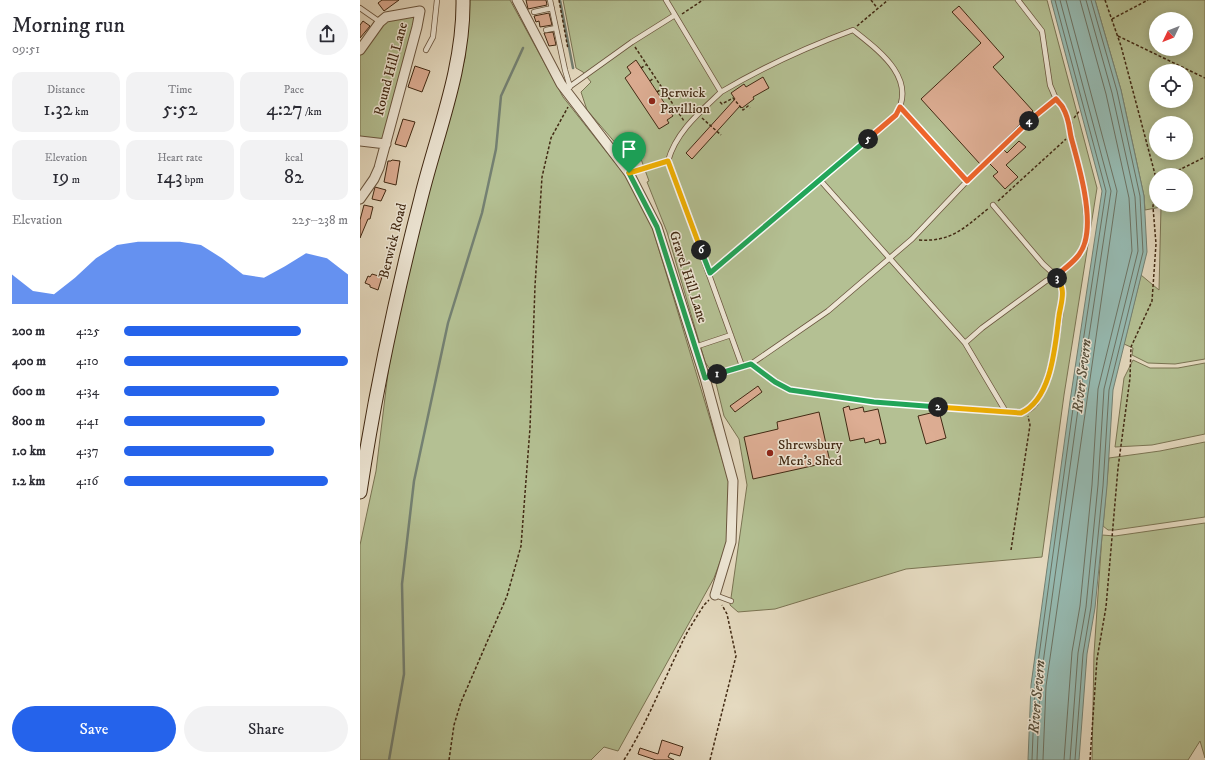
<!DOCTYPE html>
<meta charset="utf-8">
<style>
body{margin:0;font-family:"IM FELL DW Pica",serif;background:#f2f2f3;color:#2b2b33;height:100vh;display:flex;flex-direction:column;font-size:15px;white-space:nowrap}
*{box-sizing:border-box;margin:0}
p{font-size:13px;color:#7c7c81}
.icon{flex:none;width:22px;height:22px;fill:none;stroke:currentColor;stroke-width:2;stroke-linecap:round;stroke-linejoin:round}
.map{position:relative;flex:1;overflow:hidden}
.drawer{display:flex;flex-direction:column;background:#fff;width:360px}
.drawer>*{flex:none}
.needle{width:26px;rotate:227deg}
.tools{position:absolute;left:789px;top:12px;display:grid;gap:8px}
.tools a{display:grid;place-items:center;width:44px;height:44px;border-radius:50%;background:#fff;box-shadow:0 2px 10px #0003;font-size:20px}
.pin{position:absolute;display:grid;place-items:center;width:34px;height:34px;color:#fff;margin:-41px -17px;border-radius:50% 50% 50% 0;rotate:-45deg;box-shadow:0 0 4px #0007}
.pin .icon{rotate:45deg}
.km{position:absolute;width:20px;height:20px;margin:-10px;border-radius:50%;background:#222;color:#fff;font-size:11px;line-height:20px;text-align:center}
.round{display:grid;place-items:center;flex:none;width:42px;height:42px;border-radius:21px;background:#f2f2f3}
.head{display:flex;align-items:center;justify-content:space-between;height:68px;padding:0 12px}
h1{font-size:22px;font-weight:600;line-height:30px}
.stats{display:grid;grid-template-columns:repeat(3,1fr);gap:6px;height:68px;padding:4px 12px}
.stats div{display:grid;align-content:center;border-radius:10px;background:#f2f2f3;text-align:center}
.stats b{font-size:20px;font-weight:600}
.stats small{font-size:11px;font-weight:400}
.stats p{font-size:11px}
.chart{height:112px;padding:8px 12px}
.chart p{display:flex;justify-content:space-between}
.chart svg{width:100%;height:72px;margin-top:4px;fill:#2563eb;opacity:.7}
.action{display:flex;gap:8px;margin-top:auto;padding:8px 12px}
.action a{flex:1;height:46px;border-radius:24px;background:#2563eb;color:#fff;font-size:16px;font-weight:600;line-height:46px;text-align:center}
.action a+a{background:#f2f2f3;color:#2b2b33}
ul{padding:0 12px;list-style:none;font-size:13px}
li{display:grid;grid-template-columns:64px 48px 1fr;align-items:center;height:30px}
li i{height:10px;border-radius:5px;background:#2563eb}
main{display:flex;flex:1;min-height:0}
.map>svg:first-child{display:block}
.green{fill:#b4c093;stroke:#7a7453;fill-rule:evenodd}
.water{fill:#96bbb3;stroke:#748173}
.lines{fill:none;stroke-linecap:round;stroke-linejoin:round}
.shore{stroke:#6c7263;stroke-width:1}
.stream{stroke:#748173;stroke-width:2.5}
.building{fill:#ddad93;stroke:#412913}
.service-casing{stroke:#6a553e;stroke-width:6}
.minor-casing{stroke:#6a553e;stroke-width:11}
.secondary-casing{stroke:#412913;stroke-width:15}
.path{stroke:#412913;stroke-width:1.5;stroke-dasharray:3 2;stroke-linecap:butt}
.service{stroke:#eee7d6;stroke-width:4.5}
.minor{stroke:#eee7d6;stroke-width:9}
.secondary{stroke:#eee7d6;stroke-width:13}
.split-1-casing{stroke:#fff;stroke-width:8}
.split-2-casing{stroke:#fff;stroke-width:8}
.split-3-casing{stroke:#fff;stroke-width:8}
.split-4-casing{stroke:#fff;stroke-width:8}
.split-5-casing{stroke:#fff;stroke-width:8}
.split-6-casing{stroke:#fff;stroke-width:8}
.split-7-casing{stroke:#fff;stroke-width:8}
.split-1{stroke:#22a559;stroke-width:5}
.split-2{stroke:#22a559;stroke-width:5}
.split-3{stroke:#f5b400;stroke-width:5}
.split-4{stroke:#f0652b;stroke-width:5}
.split-5{stroke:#f0652b;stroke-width:5}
.split-6{stroke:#22a559;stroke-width:5}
.split-7{stroke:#f5b400;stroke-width:5}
.poi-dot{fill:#8f2418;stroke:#eee7d6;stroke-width:1.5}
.labels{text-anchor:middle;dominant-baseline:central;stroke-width:3;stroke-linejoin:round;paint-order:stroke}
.street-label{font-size:14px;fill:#412913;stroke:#eee7d6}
.poi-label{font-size:14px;fill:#412913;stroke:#eee7d6;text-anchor:start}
.water-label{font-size:15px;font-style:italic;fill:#564e3b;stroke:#eee7d6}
</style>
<main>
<section class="drawer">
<div class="head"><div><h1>Morning run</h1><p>09:51</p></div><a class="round"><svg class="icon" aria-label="share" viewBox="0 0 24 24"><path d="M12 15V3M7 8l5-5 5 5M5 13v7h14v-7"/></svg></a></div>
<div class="stats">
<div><p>Distance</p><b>1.32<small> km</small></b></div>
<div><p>Time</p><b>5:52</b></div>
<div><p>Pace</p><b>4:27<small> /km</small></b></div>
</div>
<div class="stats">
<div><p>Elevation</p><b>19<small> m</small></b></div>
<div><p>Heart rate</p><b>143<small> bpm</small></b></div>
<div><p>kcal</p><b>82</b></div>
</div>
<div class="chart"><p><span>Elevation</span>225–238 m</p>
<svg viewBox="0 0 160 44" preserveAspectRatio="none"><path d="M0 44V26L10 36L20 38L30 28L40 16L50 8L60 6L70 6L80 6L90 8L100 16L110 26L120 28L130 21L140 13L150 16L160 26V44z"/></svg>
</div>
<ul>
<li><b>200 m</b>4:25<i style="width:79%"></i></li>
<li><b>400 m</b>4:10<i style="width:100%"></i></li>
<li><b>600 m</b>4:34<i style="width:69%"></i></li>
<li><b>800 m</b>4:41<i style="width:63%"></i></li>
<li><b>1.0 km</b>4:37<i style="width:67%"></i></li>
<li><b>1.2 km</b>4:16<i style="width:91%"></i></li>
</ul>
<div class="action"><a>Save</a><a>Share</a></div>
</section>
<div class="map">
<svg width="845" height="760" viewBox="0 0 845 760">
<rect width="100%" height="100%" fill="#e5dac0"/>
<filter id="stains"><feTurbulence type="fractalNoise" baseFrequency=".005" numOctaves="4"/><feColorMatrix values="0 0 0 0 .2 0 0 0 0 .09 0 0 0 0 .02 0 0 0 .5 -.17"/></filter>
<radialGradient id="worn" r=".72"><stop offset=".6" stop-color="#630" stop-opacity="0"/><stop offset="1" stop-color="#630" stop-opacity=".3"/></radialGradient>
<path class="green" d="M109,0h41l53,97 64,81 21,35 81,269 -2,61 -13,35 -96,173 -14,-4 -13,13h-231v-215l16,-74 19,-155 70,-258z
M203,0h484l50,188 -33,207 -22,162 -136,12 -131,40 -37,3 -8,-7 17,-120 -8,-46 -15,-23 -10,-41 -9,-13 -38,-130 -20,-50 2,-1 -12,-33 -6,2 -13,-4 -31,-36 -6,-18 10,-10 -8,-10 -7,-4z
M735,0h110v359l-30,5 -27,-1 -16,-8 1,-7 -9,-4 17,-69 18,15 2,-83 -16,3 -1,-14 -23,-106zM796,19h30v30h-30zM796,71h30v30h-30zM796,123h30v30h-30zM796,175h30v30h-30z
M60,11l-34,133 -26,-3v-91l20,-28z
M773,360l17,8h28l27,-5v71l-53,11 -37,2 9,-69z
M845,442v75l-90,13h-7l-5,-4 6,-68 51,-7z
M845,523v235l-5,-17 -12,19h-96l2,-106 8,-119 13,1z"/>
<path class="water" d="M691,0h44l26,90 23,106 3,56 -34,138 -6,96 -12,122 -8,46 -8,106h-51l3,-75 39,-284 32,-210z"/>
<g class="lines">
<path class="shore" d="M672,760l3,-75 39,-284 32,-210 -51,-191
M677,760l3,-75 39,-283 32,-211 -51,-191
M683,760l3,-74 71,-495 -51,-191
M704,760l8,-108 8,-46 12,-121 6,-96 34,-138 -3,-53 -23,-104 -26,-94
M710,760l8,-107 8,-46 12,-122 6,-96 34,-138 -3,-54 -23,-104 -26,-93
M715,760l8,-106 8,-47 12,-121 6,-96 34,-138 -3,-56 -23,-105 -26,-91"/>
<path class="stream" d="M200,0l13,68
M29,760l15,-86 -2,-90 12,-103 34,-158 34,-110 14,-64 5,-53 22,-48"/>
</g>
<path class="building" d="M22,0h17l-15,11 -6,-8z
M166,0h20l1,5 -19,4z
M599,6l45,51 -11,10 40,44 -34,34 8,8 12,-12 7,6 -20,18 12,12 -13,12 -12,-13 5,-4 -13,-13 -5,5 -59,-65 60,-56 -29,-31z
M189,13l3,12 -12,2 -1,-6 -3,1 -2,-6z
M3,21l7,5 -10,12v-13z
M193,32l3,13 -7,1 -5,-13z
M276,60l37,56 -6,4 2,3 -10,6 -34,-51 6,-5 -4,-6z
M55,66l15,5 -8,21 -14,-5z
M403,77l6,11 -16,9 1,2 -12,9 -2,-2 -48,53 -6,-6 49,-54 -4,-6 13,-9 2,3z
M43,119l12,3 -9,25 -11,-3z
M32,160l8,1 -4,24 -12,-3 4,-21h3z
M15,187l11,3 -5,11 -9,-2z
M4,205l9,2 -3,12h-2l-8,19v-18z
M12,274l10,3 -4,13 -8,-3v-2l-5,-2 3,-7 2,1z
M398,386l4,6 -27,20 -5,-6z
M489,406l1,4 13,-3 1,5 14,-3 8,34 -6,1 -1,-5 -14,4 -1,-5 -14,3 -7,-33z
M579,411l7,27 -20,6 -8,-28z
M459,412l11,50 -77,17 -9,-42 34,-8 -1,-7z
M302,740l21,7 -3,9 -10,-3 -2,4 6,3h-18l-18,-6 2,-6 18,6z"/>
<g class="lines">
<defs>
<path id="service" d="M190,0l15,70 5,17
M306,0l55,92c42,-25 86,-45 132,-62 25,20 65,48 43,85l-76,65 145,163 41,69 -132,-10 -84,-12 -15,-8 -24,-18
M0,8l20,14
M174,12l18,-4
M186,30l10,-2
M66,50l7,-13 4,-37
M205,90l67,-48 43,-27
M361,92c-21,20 -45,40 -53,69l74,205
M269,173l39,-12
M350,273l110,-93
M605,343l17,-15 64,-47 10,-5 -13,-12 -50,-59
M335,347l36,-12
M345,378l46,-14 77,-53 84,-72 55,-58
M646,412c8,1 16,2 24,-3 19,-12 33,-96 32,-119 0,-5 -4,-10 -6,-14l24,-21 5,-13 2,-16 -3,-37 -13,-54 -1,-11 -7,-17 -7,-8 -6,-14 -8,-54 -24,-31
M355,595l16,6"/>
<path id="minor" d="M157,0l44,84 68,89 28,54 48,151 28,103 -2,61 -16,53
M0,50l20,-28 6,-5 34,-6 -3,16 -38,141 -5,11 -14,20
M0,141l26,3"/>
<path id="secondary" d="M0,492c15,-99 36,-197 61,-294 16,-65 43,-130 42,-198"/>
</defs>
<use href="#service" class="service-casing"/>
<use href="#minor" class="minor-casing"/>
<use href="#secondary" class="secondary-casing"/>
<path class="path" d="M199,0l9,49
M511,0l7,9
M745,0l16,46 35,132
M322,14l21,-14
M752,19l36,-19
M497,26l31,-26
M758,36l87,42
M275,47l49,74
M281,68l5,-3
M290,81l4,-3
M297,92l5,-3
M360,102l2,2 11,-6 10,12 5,-4 2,2
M309,109l4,-3
M544,111l59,66
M342,118l19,17
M714,118l6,-8
M809,175l36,-18
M611,177l69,-67 12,-8
M638,201l68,-62
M559,240c33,2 45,-12 70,-32
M651,550l19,-125 -2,-9
M89,760l5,-35 7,-23 46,-106 14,-50 9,-118 5,-142 7,-109 9,-39 17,-31
M264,760c23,-37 38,-76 57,-115 6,-14 15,-27 23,-40l5,-5
M350,760l26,-104 -9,-42 -5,-9
M730,760l7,-101 9,-52 12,-139 12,-90 1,-31 21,-46 4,-57 -3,-37 1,-19 2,-9"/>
<use href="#service" class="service"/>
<use href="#minor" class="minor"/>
<use href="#secondary" class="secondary"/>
</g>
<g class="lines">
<defs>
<path id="split-1" d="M269,173l28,54 48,151 12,-4"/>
<path id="split-2" d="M357,374l34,-10 24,18 15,8 84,12 64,5"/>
<path id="split-3" d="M578,407l83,6c31,-14 34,-67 38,-97 1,-8 5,-20 3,-27 0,-4 -4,-8 -5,-11"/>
<path id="split-4" d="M669,121l27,-22c2,3 6,6 7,9 6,10 6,19 8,29 8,29 22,77 14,105 -4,16 -18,24 -29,34l1,2"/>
<path id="split-5" d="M508,139l28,-24 4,-8 67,74 62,-60"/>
<path id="split-6" d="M341,250l9,23 158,-134"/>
<path id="split-7" d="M269,173l39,-12 33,89"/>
</defs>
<use href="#split-1" class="split-1-casing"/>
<use href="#split-2" class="split-2-casing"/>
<use href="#split-3" class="split-3-casing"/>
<use href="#split-4" class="split-4-casing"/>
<use href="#split-5" class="split-5-casing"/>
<use href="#split-6" class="split-6-casing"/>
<use href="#split-7" class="split-7-casing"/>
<use href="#split-1" class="split-1"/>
<use href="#split-2" class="split-2"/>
<use href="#split-3" class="split-3"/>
<use href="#split-4" class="split-4"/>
<use href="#split-5" class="split-5"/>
<use href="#split-6" class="split-6"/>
<use href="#split-7" class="split-7"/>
</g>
<g class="poi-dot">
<circle cx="292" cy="101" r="4"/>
<circle cx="410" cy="453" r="4"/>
</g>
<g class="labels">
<g class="street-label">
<text transform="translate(31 69) rotate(-75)">Round Hill Lane</text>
<text transform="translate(33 241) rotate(-76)">Berwick Road</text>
<text transform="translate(328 277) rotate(72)">Gravel Hill Lane</text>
</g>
<g class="poi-label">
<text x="300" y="93">Berwick<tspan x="300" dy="16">Pavillion</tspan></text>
<text x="418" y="445">Shrewsbury<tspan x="418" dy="16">Men's Shed</tspan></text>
</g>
<g class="water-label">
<text transform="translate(722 376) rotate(-83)">River Severn</text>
<text transform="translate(677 697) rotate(-85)">River Severn</text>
</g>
</g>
<rect width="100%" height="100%" filter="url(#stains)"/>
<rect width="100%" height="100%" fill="url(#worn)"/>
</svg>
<div class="tools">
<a><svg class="needle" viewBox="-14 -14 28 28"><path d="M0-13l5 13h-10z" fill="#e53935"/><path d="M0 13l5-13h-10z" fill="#7c7c81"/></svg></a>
<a><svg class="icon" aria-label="locate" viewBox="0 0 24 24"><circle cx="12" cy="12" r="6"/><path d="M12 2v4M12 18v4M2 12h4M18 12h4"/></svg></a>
<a>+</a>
<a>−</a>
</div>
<div class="pin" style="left:269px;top:173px;background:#1e9e55"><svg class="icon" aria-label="arrive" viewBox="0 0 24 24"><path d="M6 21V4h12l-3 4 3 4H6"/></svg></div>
<b class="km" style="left:357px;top:374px">1</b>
<b class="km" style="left:578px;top:407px">2</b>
<b class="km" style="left:697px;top:278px">3</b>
<b class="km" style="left:669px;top:121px">4</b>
<b class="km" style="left:508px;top:139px">5</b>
<b class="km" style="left:341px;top:250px">6</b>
</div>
</main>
